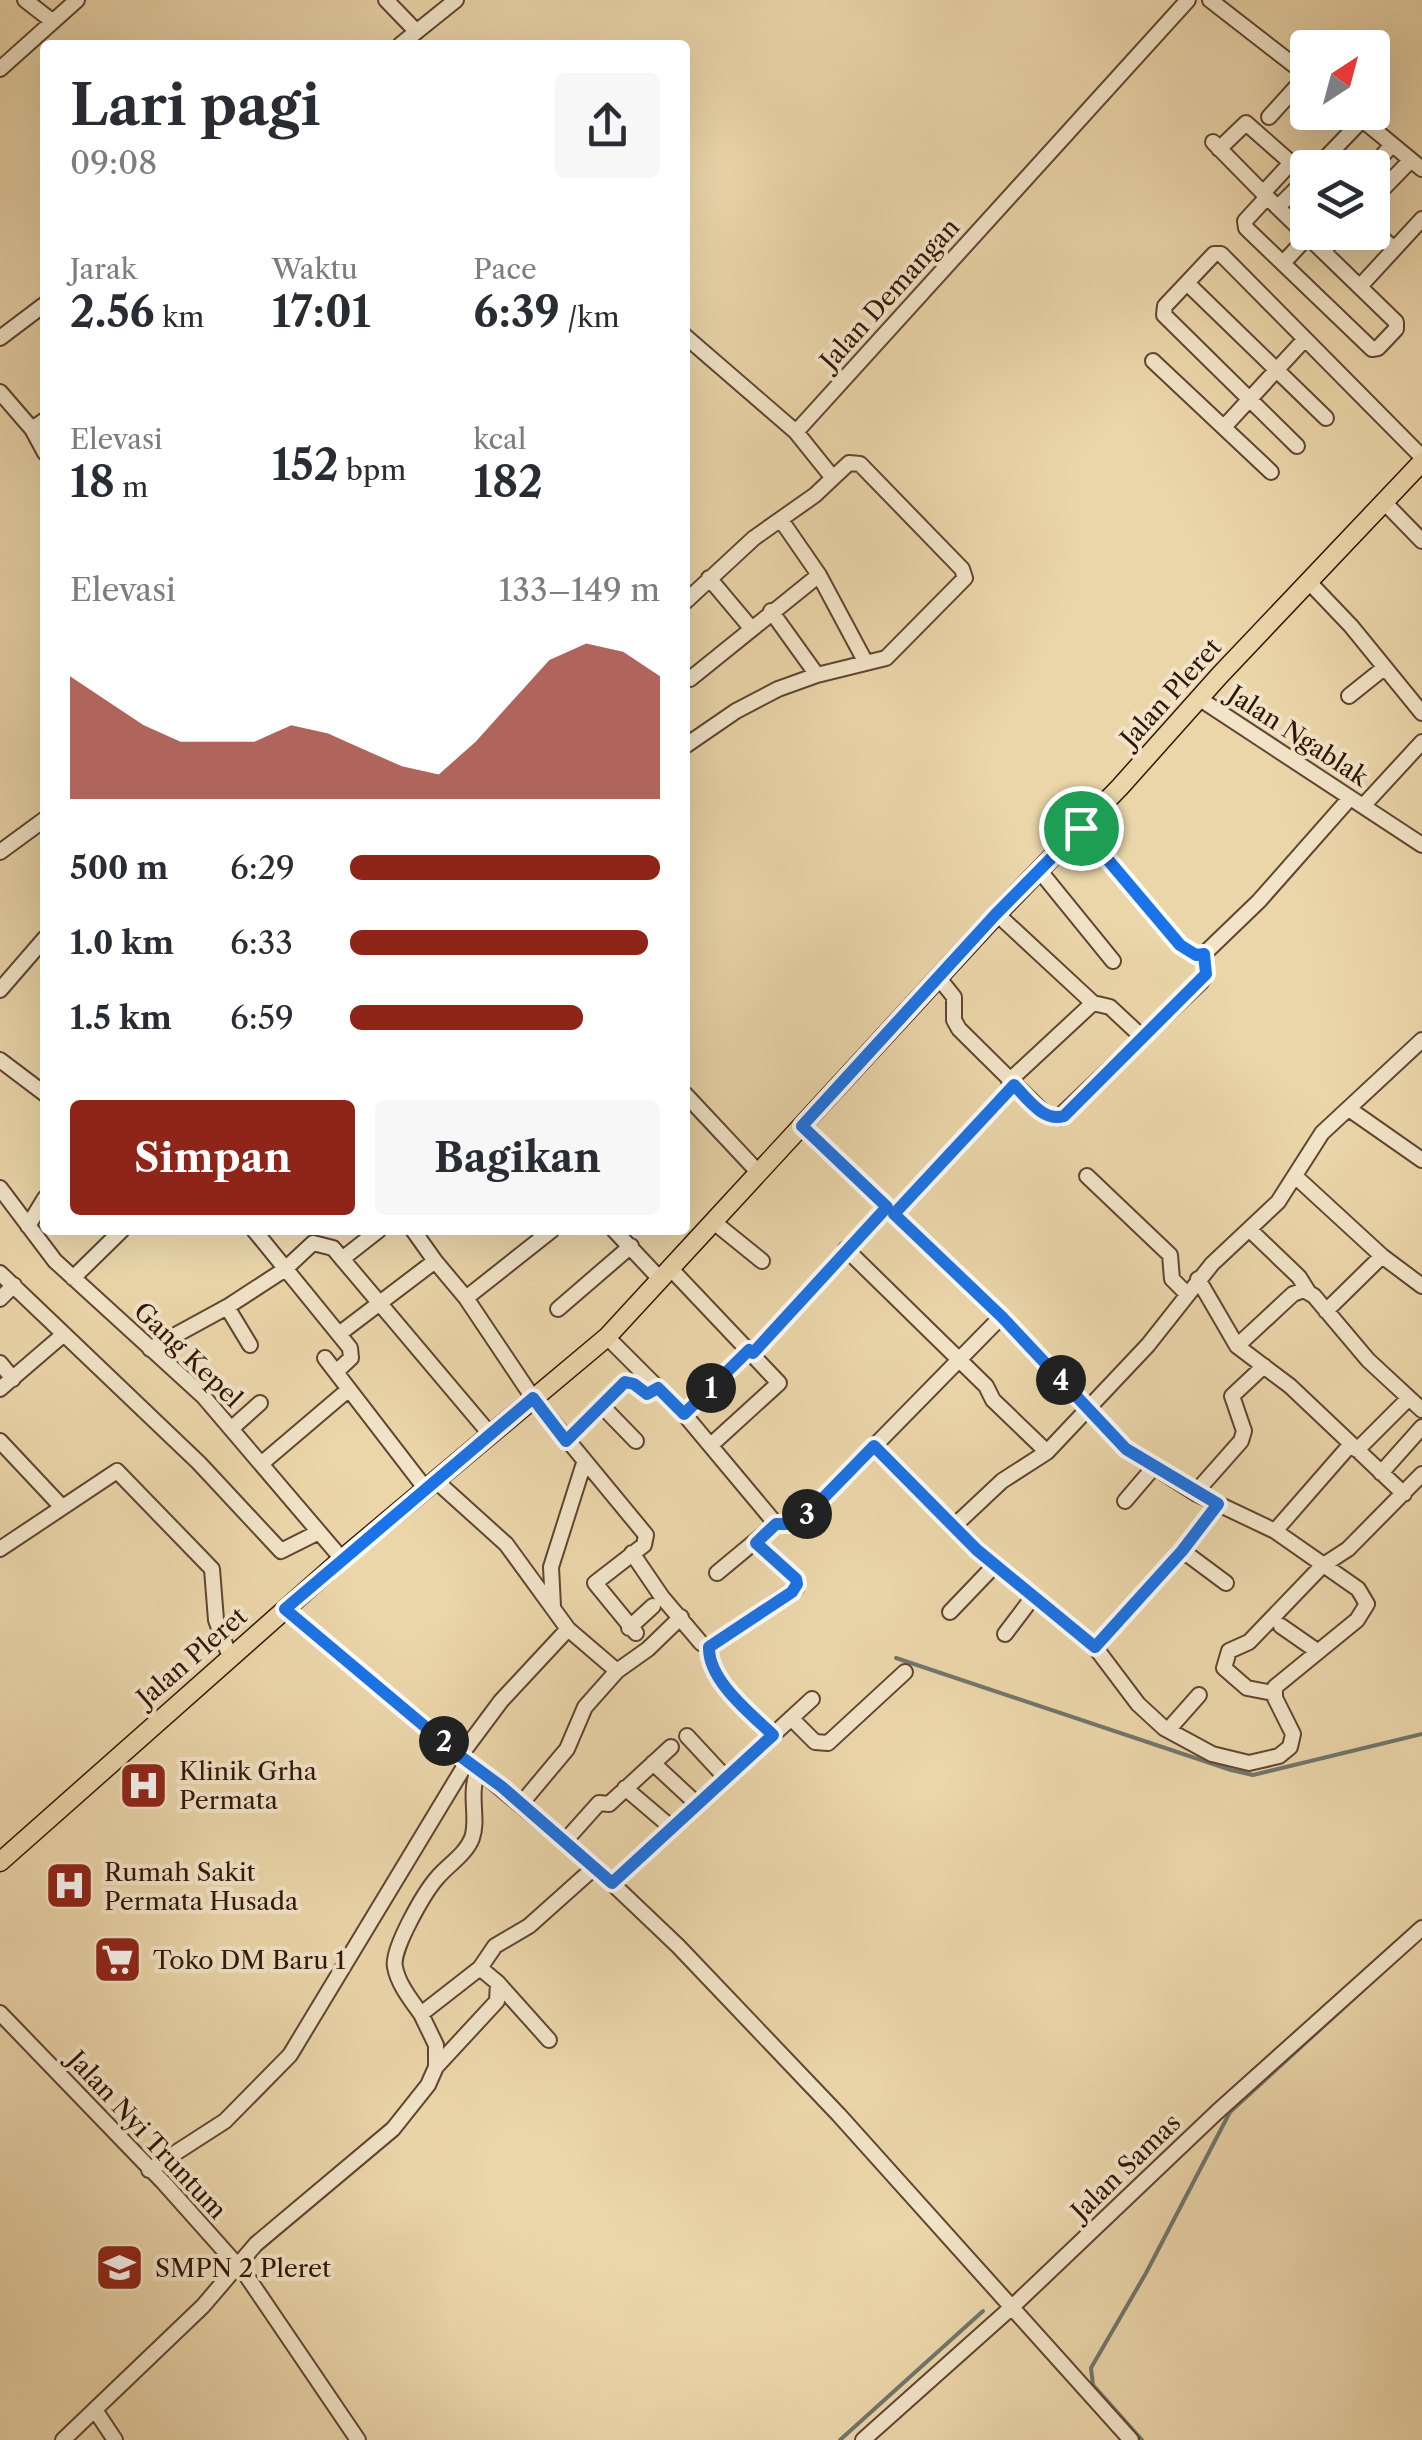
<!DOCTYPE html>
<html lang="id">
<meta charset="utf-8">
<style>
body{margin:0;font-family:"Libre Caslon Text",serif;background:#f7f7f7;color:#2b2b33;height:100vh;display:flex;flex-direction:column;font-size:38px;white-space:nowrap}
*{box-sizing:border-box;margin:0}
p{font-size:32px;color:#7c7c81}
.icon{flex:none;width:55px;height:55px;fill:none;stroke:currentColor;stroke-width:2;stroke-linecap:round;stroke-linejoin:round}
.map{position:relative;flex:1;overflow:hidden}
.drawer{position:absolute;left:40px;top:40px;width:650px;height:1195px;display:flex;flex-direction:column;background:#fff;border-radius:10px;box-shadow:0 10px 40px #0002}
.drawer>*{flex:none}
.needle{width:65px;rotate:36deg}
.controls{position:absolute;left:1290px;top:30px;display:grid;gap:20px}
.controls a{display:grid;place-items:center;width:100px;height:100px;border-radius:10px;background:#fff;box-shadow:0 10px 40px #0002;font-size:50px}
.pin{position:absolute;display:grid;place-items:center;width:85px;height:85px;color:#fff;margin:-42px;border:5px solid #fff;border-radius:50%;box-shadow:0 2px 10px #0007}
.km{position:absolute;width:50px;height:50px;margin:-25px;border-radius:50%;background:#222;color:#fff;font-size:28px;line-height:50px;text-align:center}
.round{display:grid;place-items:center;flex:none;width:105px;height:105px;border-radius:10px;background:#f7f7f7}
.headline{display:flex;align-items:center;justify-content:space-between;height:170px;padding:0 30px}
h1{font-size:55px;font-weight:700;line-height:75px}
.figures{display:grid;grid-template-columns:repeat(3,1fr);gap:15px;height:170px;padding:10px 30px}
.figures div{display:grid;align-content:center}
.figures b{font-size:42px;font-weight:700}
.figures small{font-size:28px;font-weight:400}
.figures p{font-size:28px}
.chart{height:280px;padding:20px 30px}
.chart p{display:flex;justify-content:space-between}
.chart svg{width:100%;height:180px;margin-top:10px;fill:#8f2418;opacity:.7}
.button{display:flex;gap:20px;margin-top:auto;padding:20px 30px}
.button a{flex:1;height:115px;border-radius:10px;background:#8f2418;color:#fff;font-size:40px;font-weight:700;line-height:115px;text-align:center}
.button a+a{background:#f7f7f7;color:#2b2b33}
ul{padding:0 30px;list-style:none;font-size:32px}
li{display:grid;grid-template-columns:160px 120px 1fr;align-items:center;height:75px}
li i{height:25px;border-radius:12px;background:#8f2418}
.map>svg:first-child{display:block}
.lines{fill:none;stroke-linecap:round;stroke-linejoin:round}
.stream{stroke:#71766e;stroke-width:4}
.minor-casing{stroke:#604530;stroke-width:18}
.major-casing{stroke:#311507;stroke-width:21}
.minor{stroke:#f2e4c8;stroke-width:14}
.major{stroke:#ebd6aa;stroke-width:18}
.route-casing{stroke:#fff;stroke-width:20}
.route{stroke:#1a73e8;stroke-width:12}
.labels{text-anchor:middle;dominant-baseline:central;stroke-width:8;stroke-linejoin:round;paint-order:stroke}
.street-label{font-size:25px;fill:#311507;stroke:#f2e4c8}
.poi-label{font-size:25px;fill:#311507;stroke:#f2e4c8;text-anchor:start}
</style>
<div class="map">
<svg width="1422" height="2440" viewBox="0 0 1422 2440">
<rect width="100%" height="100%" fill="#ebd6aa"/>
<filter id="stains"><feTurbulence type="fractalNoise" baseFrequency=".002" numOctaves="4"/><feColorMatrix values="0 0 0 0 .2 0 0 0 0 .09 0 0 0 0 .02 0 0 0 .5 -.17"/></filter>
<radialGradient id="worn" r=".72"><stop offset=".6" stop-color="#630" stop-opacity="0"/><stop offset="1" stop-color="#630" stop-opacity=".3"/></radialGradient>
<g class="lines">
<path class="stream" d="M896,1658l335,112 22,5 169,-41
M840,2440l143,-129
M1142,2440l-49,-55 -2,-17 55,-95 84,-161 155,-142"/>
<defs>
<path id="minor" d="M25,0l27,21
M386,0l30,31
M1210,0l98,76
M400,45l56,-45
M0,69l77,-69
M1353,112l69,57
M1269,117l38,-42
M1213,142l54,55 -22,24 1,7 126,121 6,-1 18,-19v-7l-129,-125
M1219,149l27,-26 42,37v6l-25,27
M1316,168l46,-48
M1371,168l21,-23
M1372,200l39,-40
M1283,202l25,-25
M1372,229l22,20
M1327,247l14,-15
M1283,263l28,-30
M1364,282l58,-63
M1187,283l139,135
M685,336l111,96
M0,338l45,-34
M1153,361l118,111
M0,392l32,37 13,24
M1224,427l81,-88
M32,429l13,-9
M1297,446l-133,-131 1,-9 49,-52h7l201,203
M1385,503l37,38
M781,520l38,55 46,86
M709,578l42,50
M1309,582l42,44 71,87
M685,602l69,-64 61,-43 18,-17 -37,-46 392,-432
M771,611l46,64
M690,679l129,-104
M1349,696l35,-28
M1200,699l222,146
M685,746l51,-35 42,-22 39,-14 69,-17 79,-80 -3,-9 -102,-105 -11,-1 -16,15
M1363,806l59,-64
M1081,828l99,117 16,10 8,-1 55,-53 91,-103
M0,852l45,-33
M1039,870l74,91
M997,914l96,89 17,4 31,29
M938,977l16,20v23l5,9 87,86 12,3 143,-136 5,-8 -2,-20
M0,990l45,-52
M0,1060l45,34
M1009,1081l84,-78
M685,1094l74,79
M1349,1109l73,51
M801,1126l200,191 125,132 69,44 80,38 83,58 9,15 -10,16 -82,67v11l18,36 -3,13 -11,9 -30,7 -37,-9 -48,-26 -26,-24 -43,-57 -118,-98 -103,-102
M1087,1176l83,79 2,24 15,15
M1295,1176l87,80 40,30
M0,1188l55,73 148,135 139,163
M894,1214l120,-129
M715,1223l47,38
M28,1226l17,-28
M254,1230l96,118 1,10 -15,14
M413,1230l22,31
M614,1230l47,50
M1250,1230l49,47 10,16
M846,1249l140,137 7,14 54,52
M342,1259l37,-29
M671,1269l108,114 -68,62
M0,1273l199,190 82,88 38,-19
M73,1278l49,-48
M1198,1279l39,67 53,40 114,108
M466,1298l86,-68
M0,1299l14,-14
M227,1307l23,38
M558,1309l73,-63
M1326,1311l56,-55
M339,1334l96,-73 31,37 67,100 113,137 -2,10 -49,38 41,50
M607,1337l77,77 92,110
M1237,1346l56,-52 11,-4 10,6 54,64 54,50
M150,1349l77,-42 57,-37 29,-27 20,5 157,186
M753,1353l134,-146
M325,1358l100,130
M0,1363l13,16
M0,1389l64,-55
M602,1406l34,35
M684,1414l65,-65
M231,1429l29,-26
M0,1441l61,65
M566,1441l59,-59 9,2 13,10 11,-6
M1357,1450l52,-52
M261,1464l87,-74
M1381,1473l41,-46
M435,1480l71,64 62,85
M1195,1493l46,-52 3,-10 -12,-35 32,-30
M1125,1501l29,-34
M953,1527l49,-46 45,-29 101,-107 64,-81 66,-62 44,-69 100,-93
M1275,1531l76,-87
M0,1549l117,-78 95,98 4,51 14,37
M1183,1551l43,32
M632,1553l30,44 39,46 8,4 87,-59v-9l-40,-36
M717,1573l59,-49h22l203,-207
M553,1606l-2,-39 33,-104
M285,1609l310,258 83,79 161,169 292,325
M950,1612l45,-47
M1281,1626l36,25
M629,1628l24,-22
M1005,1634l28,-37
M709,1647c-1,33 41,65 64,88
M1095,1647l88,-96 35,-46
M1273,1693l-26,-5 -23,-20 5,-17 20,-9 73,-76 26,-17 74,-75
M791,1718l24,24 13,1 77,-71
M1168,1730l31,-35
M687,1736l39,42
M460,1756l41,-55 67,-72 49,42
M653,1763l44,41
M625,1788l47,40
M521,1804l46,-55 18,-42 32,-36 31,-22 33,-32
M565,1841l34,-38 10,1 62,-57
M612,1883l200,-184
M480,1968l18,15 51,57
M0,2013l164,170 82,92 112,165
M421,2014c-10,-14 -23,-30 -26,-47 -4,-17 29,-74 42,-89 11,-13 29,-24 35,-40 7,-20 -4,-42 6,-68
M436,2067l61,-66 1,-18
M149,2170l76,-49 65,-66 177,-293
M95,2410l20,30
M63,2440l140,-134 53,-62 137,-115 35,-44 8,-18v-22l-15,-31 59,-46 15,-22 34,-20 66,-59
M863,2440l149,-133 205,-195 205,-184"/>
<path id="major" d="M0,1862l342,-303 265,-222 390,-423 123,-127 100,-112 202,-213"/>
</defs>
<use href="#minor" class="minor-casing"/>
<use href="#major" class="major-casing"/>
<use href="#minor" class="minor"/>
<use href="#major" class="major"/>
</g>
<g class="lines">
<defs>
<path id="route" d="M1081,828l99,117 16,10 8,-1 2,20 -142,142c-21,6 -36,-17 -50,-31l-120,129 108,103 124,132 92,55 -36,47 -87,96 -118,-97 -103,-104 -76,78h-22l-20,19 40,36 1,5 -5,8 -83,55c-1,33 41,66 64,88l-161,148 -110,-96 -42,-31 -175,-147 248,-211 33,43 59,-59 9,2 13,10 11,-6 26,26 65,-64 4,3 134,-146 -85,-81 194,-212z"/>
</defs>
<use href="#route" class="route-casing"/>
<use href="#route" class="route"/>
</g>
<defs>
<symbol id="hospital-square" viewBox="-11 -11 22 22"><rect x="-9" y="-9" width="18" height="18" rx="4" fill="#8f2418" stroke="#f2e4c8"/><path d="M-5-5h3v3.5h4V-5h3V5h-3V1.5h-4V5h-3Z" fill="#fff"/></symbol>
<symbol id="supermarket-square" viewBox="-11 -11 22 22"><rect x="-9" y="-9" width="18" height="18" rx="4" fill="#8f2418" stroke="#f2e4c8"/><path d="M-6-5.5h2.5l.6 2H6L4.5 2H-2.5L-4.4-4H-6ZM-1.5 3.2a1.3 1.3 0 1 0 .1 0ZM3 3.2a1.3 1.3 0 1 0 .1 0Z" fill="#fff"/></symbol>
<symbol id="school-square" viewBox="-11 -11 22 22"><rect x="-9" y="-9" width="18" height="18" rx="4" fill="#8f2418" stroke="#f2e4c8"/><path d="M0-5L7-2L0 1L-7-2ZM-4 1L0 2.5L4 1V4Q0 6-4 4Z" fill="#fff"/></symbol>
</defs>
<g fill-rule="evenodd">
<use href="#hospital-square" x="116" y="1758" width="55" height="55"/>
<use href="#hospital-square" x="42" y="1858" width="55" height="55"/>
<use href="#supermarket-square" x="90" y="1932" width="55" height="55"/>
<use href="#school-square" x="92" y="2240" width="55" height="55"/>
</g>
<g class="labels">
<g class="street-label">
<text transform="translate(890 294) rotate(-48)">Jalan Demangan</text>
<text transform="translate(1171 693) rotate(-48)">Jalan Pleret</text>
<text transform="translate(1298 736) rotate(33)">Jalan Ngablak</text>
<text transform="translate(188 1355) rotate(44)">Gang Kepel</text>
<text transform="translate(192 1657) rotate(-41)">Jalan Pleret</text>
<text transform="translate(147 2135) rotate(47)">Jalan Nyi Truntum</text>
<text transform="translate(1126 2167) rotate(-44)">Jalan Samas</text>
</g>
<g class="poi-label">
<text x="179" y="1771">Klinik Grha<tspan x="179" dy="29">Permata</tspan></text>
<text x="104" y="1872">Rumah Sakit<tspan x="104" dy="29">Permata Husada</tspan></text>
<text x="153" y="1960">Toko DM Baru 1</text>
<text x="155" y="2268">SMPN 2 Pleret</text>
</g>
</g>
<rect width="100%" height="100%" filter="url(#stains)"/>
<rect width="100%" height="100%" fill="url(#worn)"/>
</svg>
<div class="controls">
<a><svg class="needle" viewBox="-14 -14 28 28"><path d="M0-13l5 13h-10z" fill="#e53935"/><path d="M0 13l5-13h-10z" fill="#7c7c81"/></svg></a>
<a><svg class="icon" aria-label="layers" viewBox="0 0 24 24"><path d="M12 4l9 5-9 5-9-5zM3 14l9 5 9-5"/></svg></a>
</div>
<div class="pin" style="left:1081px;top:828px;background:#1e9e55"><svg class="icon" aria-label="arrive" viewBox="0 0 24 24"><path d="M6 21V4h12l-3 4 3 4H6"/></svg></div>
<b class="km" style="left:711px;top:1388px">1</b>
<b class="km" style="left:444px;top:1741px">2</b>
<b class="km" style="left:807px;top:1514px">3</b>
<b class="km" style="left:1061px;top:1380px">4</b>
<section class="drawer">
<div class="headline"><div><h1>Lari pagi</h1><p>09:08</p></div><a class="round"><svg class="icon" aria-label="share" viewBox="0 0 24 24"><path d="M12 15V3M7 8l5-5 5 5M5 13v7h14v-7"/></svg></a></div>
<div class="figures">
<div><p>Jarak</p><b>2.56<small> km</small></b></div>
<div><p>Waktu</p><b>17:01</b></div>
<div><p>Pace</p><b>6:39<small> /km</small></b></div>
</div>
<div class="figures">
<div><p>Elevasi</p><b>18<small> m</small></b></div>
<div><b>152<small> bpm</small></b></div>
<div><p>kcal</p><b>182</b></div>
</div>
<div class="chart"><p><span>Elevasi</span>133–149 m</p>
<svg viewBox="0 0 160 44" preserveAspectRatio="none"><path d="M0 44V14L10 20L20 26L30 30L40 30L50 30L60 26L70 28L80 32L90 36L100 38L110 30L120 20L130 10L140 6L150 8L160 14V44z"/></svg>
</div>
<ul>
<li><b>500 m</b>6:29<i style="width:100%"></i></li>
<li><b>1.0 km</b>6:33<i style="width:96%"></i></li>
<li><b>1.5 km</b>6:59<i style="width:75%"></i></li>
</ul>
<div class="button"><a>Simpan</a><a>Bagikan</a></div>
</section>
</div>
